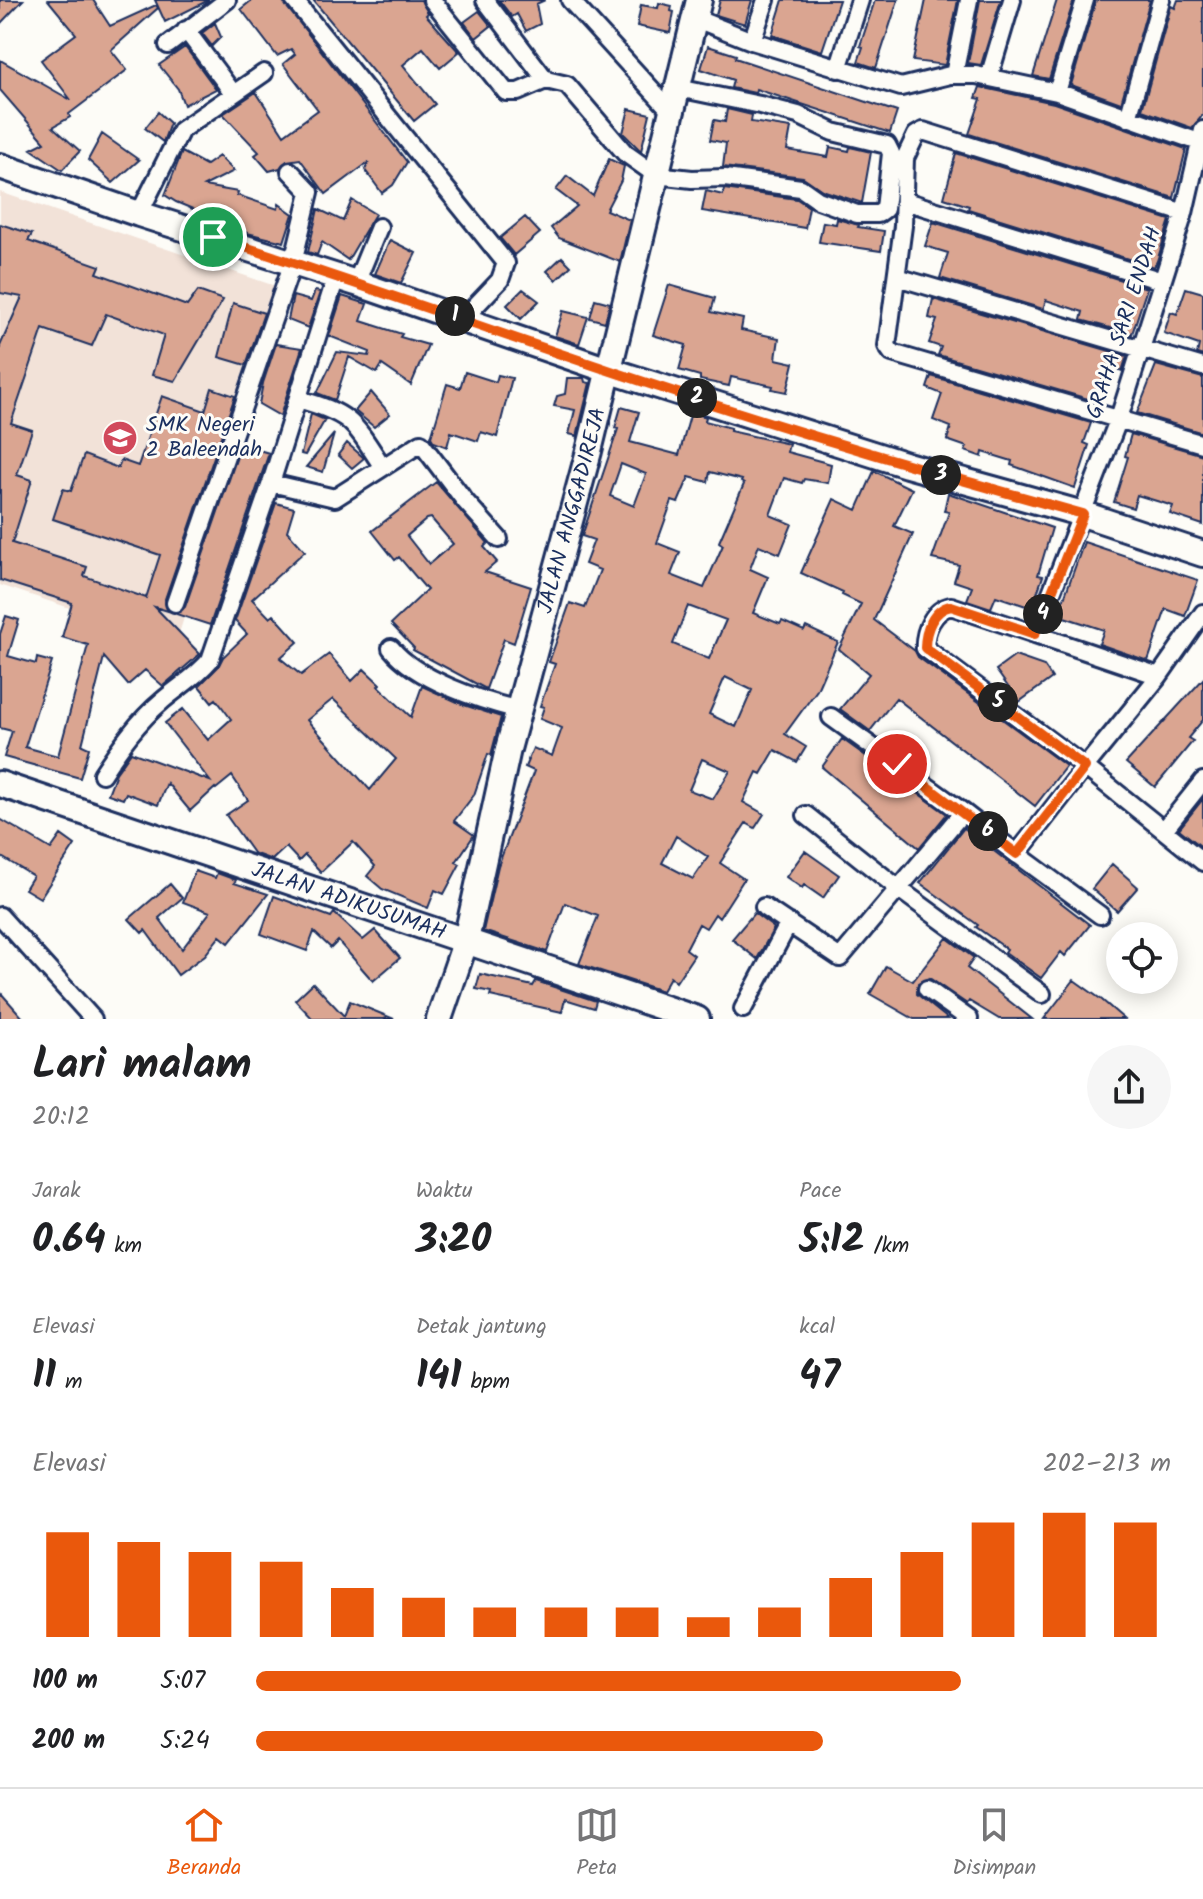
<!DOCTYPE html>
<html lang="id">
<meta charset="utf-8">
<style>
body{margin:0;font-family:Kalam,sans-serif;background:#f6f6f6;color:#202124;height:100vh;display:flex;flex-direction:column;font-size:30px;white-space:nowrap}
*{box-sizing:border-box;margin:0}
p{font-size:26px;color:#757577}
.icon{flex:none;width:44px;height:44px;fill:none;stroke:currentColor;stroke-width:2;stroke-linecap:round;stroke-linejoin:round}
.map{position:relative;height:1019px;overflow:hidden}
.sheet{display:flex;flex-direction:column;background:#fff;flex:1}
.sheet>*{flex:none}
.controls{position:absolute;left:1106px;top:922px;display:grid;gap:16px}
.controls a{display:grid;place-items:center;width:72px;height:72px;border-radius:50%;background:#fff;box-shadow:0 4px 20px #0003;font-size:40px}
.pin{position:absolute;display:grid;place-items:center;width:68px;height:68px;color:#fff;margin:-34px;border:4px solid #fff;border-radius:50%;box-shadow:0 2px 8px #0007}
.km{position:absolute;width:40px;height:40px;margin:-20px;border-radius:50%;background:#222;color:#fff;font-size:22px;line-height:40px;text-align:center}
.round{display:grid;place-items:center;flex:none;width:84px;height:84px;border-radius:42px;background:#f6f6f6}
.overview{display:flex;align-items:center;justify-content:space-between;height:136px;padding:0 32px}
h1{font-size:44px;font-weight:700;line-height:60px}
.figures{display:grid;grid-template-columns:repeat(3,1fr);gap:12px;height:136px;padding:8px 32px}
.figures div{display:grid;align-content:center}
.figures b{font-size:40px;font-weight:700}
.figures small{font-size:22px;font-weight:400}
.figures p{font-size:22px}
.chart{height:224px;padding:16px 32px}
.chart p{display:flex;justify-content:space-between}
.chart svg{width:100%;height:144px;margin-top:8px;stroke:#ea580c;stroke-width:6}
ul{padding:0 32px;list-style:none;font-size:26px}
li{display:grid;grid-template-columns:128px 96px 1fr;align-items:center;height:60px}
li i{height:20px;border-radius:10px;background:#ea580c}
.menu{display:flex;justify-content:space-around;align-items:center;height:112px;border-top:2px solid #e0e0e0;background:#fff;font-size:22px;color:#757577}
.menu a{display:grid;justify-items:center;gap:4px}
.menu .active{color:#ea580c}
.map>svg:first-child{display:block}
.built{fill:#f2e2d8}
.building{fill:#daa591;stroke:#1b2f5e;stroke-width:2;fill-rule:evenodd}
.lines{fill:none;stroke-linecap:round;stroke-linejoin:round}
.street-casing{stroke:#1b2f5e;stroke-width:22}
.secondary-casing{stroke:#1b2f5e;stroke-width:30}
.street{stroke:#fdfcf7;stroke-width:16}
.secondary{stroke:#fdfcf7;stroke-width:24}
.route-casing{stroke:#fff;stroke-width:16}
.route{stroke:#ea580c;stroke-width:10}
.labels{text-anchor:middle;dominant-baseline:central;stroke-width:6;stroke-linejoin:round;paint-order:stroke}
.street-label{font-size:22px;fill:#1b2f5e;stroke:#fdfcf7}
.poi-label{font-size:22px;fill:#1b2f5e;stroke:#fdfcf7;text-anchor:start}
</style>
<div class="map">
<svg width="1203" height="1019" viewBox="0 0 1203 1019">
<rect width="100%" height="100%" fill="#fdfcf7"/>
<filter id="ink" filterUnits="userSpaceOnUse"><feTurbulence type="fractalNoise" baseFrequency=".0125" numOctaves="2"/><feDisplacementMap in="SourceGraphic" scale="16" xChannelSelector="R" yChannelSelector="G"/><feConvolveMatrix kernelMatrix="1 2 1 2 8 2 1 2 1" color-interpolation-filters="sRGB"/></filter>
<g filter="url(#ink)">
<path class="built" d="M0,192l287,98 -111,353 -176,-58z"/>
<path class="building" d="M0,0h23l-23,24z
M48,0h45l17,26 46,-21 2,3 -47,42 16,20 -58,44 1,3 -17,10 27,24 -18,19 -31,-21 14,-7 -45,-52v-30l71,40 -30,-40 35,-26z
M155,0h54l-44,22z
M252,0h30l125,162 -14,23 -11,8 -17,-23 4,-8 -43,32 -26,-35 -13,2 -7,7 -11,3 -14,-16 4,-3 -36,-38 33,-22 28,43 34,-25 -35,-46 12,-10 -4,-5 -14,7 -36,-47z
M313,0h108l7,13 -2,2 33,37 -19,16 -17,-20 -20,17 32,39 -21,17z
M499,0h46l-9,4 4,20 -14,7 -9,-17 -5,3z
M720,0h32l-7,24 -29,-9z
M783,0h56l-17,51 -50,-16z
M875,0h23l-22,68 -18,-6 5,-15 -3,-1z
M926,0h32l-13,65 -32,-4z
M980,0h21l-20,65 -13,-2z
M1057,0h17l-25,79 -16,-3z
M1096,0h54l-29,103 -50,-18z
M1178,0h25v115l-11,13 -50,-18 29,-104 4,2z
M659,3l13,3 -1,5 3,1 -4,21 -33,-7 4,-21 17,3z
M479,11l12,15 -15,12 -12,-16z
M215,23l6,14 -9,9 -10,-13z
M708,46l28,9 -1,3 162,54 -7,21 -134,-44 -1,4 -24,-5 2,-8 -32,-11z
M185,47l31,42 -32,16 -6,-16 -19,-24z
M980,87l74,16 132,46 -12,49 -205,-64 12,-35 -5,-1z
M629,109l21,5 -9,37 -18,-18z
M727,109l25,6 -1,7 40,6 -4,22 41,7 2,-10 19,4 1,-4 21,5 -9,51 -40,-13 -19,-13 -80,-10 3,-24 -16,-3 4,-20 11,2z
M158,112l12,11 -7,19 -18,-14z
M102,134l37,26 -26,23 -25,-23z
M182,152l24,13 13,-9 15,15 -30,15 34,6 -1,3 41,14 1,-5 14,10 -9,28 -37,-9 -19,-15 -2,5 -50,-21 -11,-7z
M956,153l214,67 -13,41 -3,6 -186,-58 1,-3 -25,-8z
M609,159l15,7 -3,15 -15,29 24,10 -10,42 -61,-24 -8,-10 26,-22 -21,-16 11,-14 26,20z
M724,189l73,10 12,8 -4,21 -103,-17 4,-20 17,4z
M352,200l23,14 -27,46 -26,-18 -5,13 -9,-3 10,-43 25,12z
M525,217l15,16 -26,22 -14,-17z
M837,219l22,6 -1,2 26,4 -3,20 -62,-9 4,-20 13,2z
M933,222l214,66 -15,46 -51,-14 2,-8 -37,-12 -3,9 -103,-31 8,-25 -23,-7z
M0,224l32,10 -4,7 72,25 -3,7 90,33 11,-15 25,9 -48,81 -23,-6 12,-40 -58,-21 -14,32 -49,-17 -32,94 21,7 -15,45 15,5 -20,63 75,24 -3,9 62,22 14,-43 -107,-36 10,-30 8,2 13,-36 34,13 3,-8 17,6 24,-70 43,15 7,-23 23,8 -70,203 3,12 -13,-4 45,47 -37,32 -18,-16 -17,15 -24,-28 -22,88 7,3 -9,30 -76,-21 8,-26 -12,-3v-94l6,-18 13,4 -11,36 28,8 1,-6 15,4 -27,85 33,9 30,-111 -26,-8 10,-34 -72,-23v-234l22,-49 -22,-4z
M390,240l26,13 -15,30 -26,-9z
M562,257l9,9 -15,14 -9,-9z
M669,285l46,13 -4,14 32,7 -2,11 38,8 -3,21 18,4 -7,29 -15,-3 1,-3 -42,-9 -2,9 -29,-6v-4l-21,-6 7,-25 -33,-10z
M1186,288l17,5v63l-6,-2 2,-9 -35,-12 7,-21 6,2z
M523,289l16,12 -18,18 -14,-14z
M315,291l5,1 -12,36 -20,-8 5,-24 18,5z
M342,296l25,8 -6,17 41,13 -2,3 28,8 -17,40 -29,-20 -5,8 -28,-16 -14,43 -18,-7 20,-41 32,4 1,-4 -41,-16z
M595,299l15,4 -5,19 -15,-4z
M933,299l194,57 -5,15 -15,-6 -12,36 -157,-46 3,-8 -12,-4 8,-23 -8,-2z
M233,303l31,10 -18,52 -27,-8z
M563,311l25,6 -9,27 -24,-8z
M276,344l26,4 -22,68 -21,-12 4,-21z
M1156,365l47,13v55l-66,-20z
M465,372l31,10 2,-7 14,3 -15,59 -16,-5 -3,9 -27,-9 -4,15 -13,-5 -3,-5 16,-53 13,4z
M931,376l160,47 -7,20 5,2 -14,43 -64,-23 1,-4 -29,-9 -1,5 -17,-6 2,-4 -20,-7 4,-13 -18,-7 9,-26 -15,-6z
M567,378h17l1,4 5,1 -13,53 -8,-2 6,-24 -21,-4 3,-10 8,-2z
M371,392l19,22 -16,13 -19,-16z
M621,407l18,5 -9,30 49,13 12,-43 15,5 -1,4 26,7 -1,3 59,13 -2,8 44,12 -3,19 -24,-4 -2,4 -18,-5 -14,37 22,9 -12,30 -21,-9 -9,24 18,8 -15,36 27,11 2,-3 22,10 2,-4 32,15 -21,48 -32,44 21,13 -9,15 -22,-12 -14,24 -4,-2 -14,30 21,12 -9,14 -9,-5 -26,40 24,16 -25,39 -4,-4 -9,14 -7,-4 -13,25 8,6 -18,27 -6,-5 -8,14 -83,-27 19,-48 -33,-13 -18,49 -64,-21 15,-65 36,-95 -9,-4 8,-19 19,8 10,-28 -22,-9 4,-12 -4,-1 15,-42 -6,-2 21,-59 15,5 15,-38 -15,-6 9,-24 -12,-4 36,-107 -3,-1zM621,464l25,10 -12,32 -24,-10zM710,472l32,8 -1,2 3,2 -25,58 4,3 -19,43 -33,-13 9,-23 -23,-9 15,-42 6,2 11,-26 19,5zM688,606l38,14 -17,39 -36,-15zM725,677l27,13 -16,37 -27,-13zM702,759l28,12 -17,28 -24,-9zM676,836l32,21 -15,22 -31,-16z
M311,414l14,6 -20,35 -4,-1z
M334,434l-11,38 -17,-5z
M1131,434l72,21v70l-33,-11 3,-8 -36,-11 -4,13 -19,-6 14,-45 -3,-1z
M347,443l17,15 -12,10 -14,-13z
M241,445l28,8 -59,172 -34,-11 9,-7z
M874,471l38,18 -18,37 19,8 -39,86 41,31 3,6 148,109 -31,40 -139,-108 -26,33 -30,-22 29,-35 -30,-25 22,-45 -19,-9 1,-3 -42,-19 33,-74 23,11z
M436,482l52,61 -4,4 13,15 -12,10 46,15 -17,56 -10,-4 -18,50 -73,-39 1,-2 -23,-24 36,-34 -28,-33 -4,3 -23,-29zM431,518l22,26 -24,20 -22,-28 20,-17z
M948,493l104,35 -14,47 5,1 -9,26 -3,-1 -2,6 -33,-11 -5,12 -24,-8 5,-13 -18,-6 5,-16 -27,-6 17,-47 -5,-1z
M276,503l18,5 -7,23 18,20 -53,48 18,19 4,-3 24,27 -18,16 21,17 28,-21 23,27 12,-12 16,15 -2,2 33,31 11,-31 42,19 37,12 -10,38 -3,-1 -14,41 -20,26 20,14 -18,27 4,2 -16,30 -9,-4 -7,18 -46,-19 -15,-13 8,-10 -22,-24 -32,30 -16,-17 -6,6 -13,-14 -14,13 -19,-7 -27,-38 22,-15 -16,-24 -16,13 -1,-1 -25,23 -23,-28 -9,22 -32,-12 -3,6 -15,-5 8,-21 15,-21 79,29 -45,-58 18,-14 25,31 23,-21 -15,-20 -4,3 -13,-16 19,-19 5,-10 24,-23 -12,-13zM333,699l63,60 -26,31 -63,-70z
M1084,542l114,38 -13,36 -19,-7 -18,52 -49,-17 5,-14 -46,-15z
M1015,656l29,10 8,12 -33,24 -23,-32z
M1203,679v41l-15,18 5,3 -38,46 -29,-24z
M842,739l105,75 -28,34 -97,-81z
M1203,799v49l-24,-19z
M0,819l51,30 10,-14 14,10 -35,53 -15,-9 8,-13 -33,-20z
M964,828l126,97 -25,31 -4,-4 -20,26 -36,-26 2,-3 -31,-22 2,-2 -58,-42z
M805,851l34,24 -16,23 -19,-13 -2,3 -16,-11z
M1112,864l26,23 -21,24 -25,-22z
M195,871l20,7 2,-5 19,7 -2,3 34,11 -39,49 -9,-7 -15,19 -27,20 -33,-45 -3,3 -13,-14 41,-35 12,14 -23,20 23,31 28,-37 -27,-10z
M274,896l57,21 3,-4 29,27 12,-10 25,28 -27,23 -35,-40 -7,7 -17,-16 -7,19 -46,-17z
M754,913l20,15 -17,31 -25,-20z
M947,938l27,20 -7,10 65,51h-33l-30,-18 -2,3 -38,-26 -11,5 -1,11 31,25h-34l-44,-25 16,-28 27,15z
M480,974l53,12 3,-5 60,20 -2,7 -29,-9 -3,13 -72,-16 1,-4 -15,-3z
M1074,980l28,20 22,19h-80z
M313,983l31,33 6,-15 44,18h-81l-18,-19z
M0,992l24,27h-24z"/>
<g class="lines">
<defs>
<path id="street" d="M294,0l212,263 -6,17 -37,39
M432,0l74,92h12l28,-12 21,5 58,68 31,22 36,4 33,-1 76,10 17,12 39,14h21l7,-5 6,-56 -4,-8 -54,-13 -35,-17 -38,-10 -82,-17
M485,0l61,80
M570,0l102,112
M694,18l58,23 149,46 49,-12h26l81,17 28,-92
M186,30l47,63
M752,41l14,-41
M168,45l59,-45
M838,69l22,-69
M954,75l15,-75
M989,77l23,-77
M1057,92l142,50
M1128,118l33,-118
M1203,130l-19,83 -65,205 -84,216 124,42 -74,91 118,95
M905,201l257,80
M1184,213l-261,-82 -7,4 -11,23 -2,68 -16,120 5,7 311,91
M139,214l42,-84 83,-57
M897,277l306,90
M356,283l23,-56
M298,399c53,15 55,22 84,67
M271,483l64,15 86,-55 44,58 34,38
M175,603l118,-341 17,-70 -20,-21
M391,648c26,32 88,52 128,62
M1159,676l44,-63
M831,717l132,95
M102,774c17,-26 36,-53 60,-73 16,-14 34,-24 48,-41l61,-177 65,-206
M806,815l93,74 143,105
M1164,830l39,-49
M1017,854l83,61
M764,907l76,51 123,-146 54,42 68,-87 -160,-119c-1,-17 8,-38 26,-42l84,28
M0,916l93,103
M927,989l42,30
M743,1009l46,-86"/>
<g id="secondary">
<path d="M0,166l139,48 217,69 252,87 299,95 176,49 120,40"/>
<path id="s1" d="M0,784l697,235"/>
<path id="s2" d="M439,1019l27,-79 42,-191 81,-298 110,-451"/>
</g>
</defs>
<use href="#street" class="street-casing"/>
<use href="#secondary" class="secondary-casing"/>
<use href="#street" class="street"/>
<use href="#secondary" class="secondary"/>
</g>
</g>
<g class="lines" filter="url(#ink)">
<defs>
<path id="route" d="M213,237c132,41 263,89 395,133 157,53 315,100 475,144l-48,120 -84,-28c-18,3 -26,25 -26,42l160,119 -68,87 -120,-90"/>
</defs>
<use href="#route" class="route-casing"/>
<use href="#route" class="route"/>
</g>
<defs>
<symbol id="school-disc" viewBox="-11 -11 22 22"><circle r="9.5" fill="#d1495b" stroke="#fdfcf7"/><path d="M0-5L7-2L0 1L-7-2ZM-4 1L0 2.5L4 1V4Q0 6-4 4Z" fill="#fff"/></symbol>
</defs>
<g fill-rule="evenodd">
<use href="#school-disc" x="100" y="418" width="40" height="40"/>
</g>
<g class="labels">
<g class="street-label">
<text transform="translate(1125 323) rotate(-72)">GRAHA SARI ENDAH</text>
<text stroke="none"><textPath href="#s2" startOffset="526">JALAN ANGGADIREJA</textPath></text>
<text stroke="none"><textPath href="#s1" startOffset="368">JALAN ADIKUSUMAH</textPath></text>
</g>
<g class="poi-label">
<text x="146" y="425">SMK Negeri<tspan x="146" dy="25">2 Baleendah</tspan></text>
</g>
</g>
</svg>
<div class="controls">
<a><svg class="icon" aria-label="locate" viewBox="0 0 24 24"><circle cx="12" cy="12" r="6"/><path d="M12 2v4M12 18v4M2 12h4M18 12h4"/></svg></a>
</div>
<div class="pin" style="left:213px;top:237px;background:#1e9e55"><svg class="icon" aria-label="arrive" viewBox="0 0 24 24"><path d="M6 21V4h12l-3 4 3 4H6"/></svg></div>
<div class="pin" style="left:897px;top:764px;background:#d93025"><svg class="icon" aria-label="check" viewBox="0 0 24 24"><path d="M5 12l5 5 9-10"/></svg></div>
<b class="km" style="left:455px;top:316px">1</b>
<b class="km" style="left:697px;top:398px">2</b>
<b class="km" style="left:941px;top:475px">3</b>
<b class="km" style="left:1043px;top:614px">4</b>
<b class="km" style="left:998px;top:702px">5</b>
<b class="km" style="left:988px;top:831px">6</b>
</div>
<section class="sheet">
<div class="overview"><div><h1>Lari malam</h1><p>20:12</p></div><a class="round"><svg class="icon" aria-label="share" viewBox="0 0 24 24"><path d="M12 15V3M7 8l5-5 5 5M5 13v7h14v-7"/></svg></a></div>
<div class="figures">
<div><p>Jarak</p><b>0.64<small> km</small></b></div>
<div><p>Waktu</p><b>3:20</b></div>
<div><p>Pace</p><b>5:12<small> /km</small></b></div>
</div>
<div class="figures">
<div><p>Elevasi</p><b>11<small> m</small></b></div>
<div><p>Detak jantung</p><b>141<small> bpm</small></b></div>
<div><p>kcal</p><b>47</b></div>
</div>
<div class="chart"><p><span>Elevasi</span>202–213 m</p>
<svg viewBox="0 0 160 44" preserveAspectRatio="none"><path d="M5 44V12M15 44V15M25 44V18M35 44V21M45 44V29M55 44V32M65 44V35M75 44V35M85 44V35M95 44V38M105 44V35M115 44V26M125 44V18M135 44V9M145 44V6M155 44V9"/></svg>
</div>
<ul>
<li><b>100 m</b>5:07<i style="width:77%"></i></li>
<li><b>200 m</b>5:24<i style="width:62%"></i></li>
</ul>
</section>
<nav class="menu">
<a class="active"><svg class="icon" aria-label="home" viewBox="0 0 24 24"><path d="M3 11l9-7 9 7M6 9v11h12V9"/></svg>Beranda</a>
<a><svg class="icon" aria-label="map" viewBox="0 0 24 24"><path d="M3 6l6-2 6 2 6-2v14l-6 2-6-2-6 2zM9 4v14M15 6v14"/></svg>Peta</a>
<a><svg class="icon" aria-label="saved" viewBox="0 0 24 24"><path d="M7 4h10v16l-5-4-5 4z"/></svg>Disimpan</a>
</nav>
